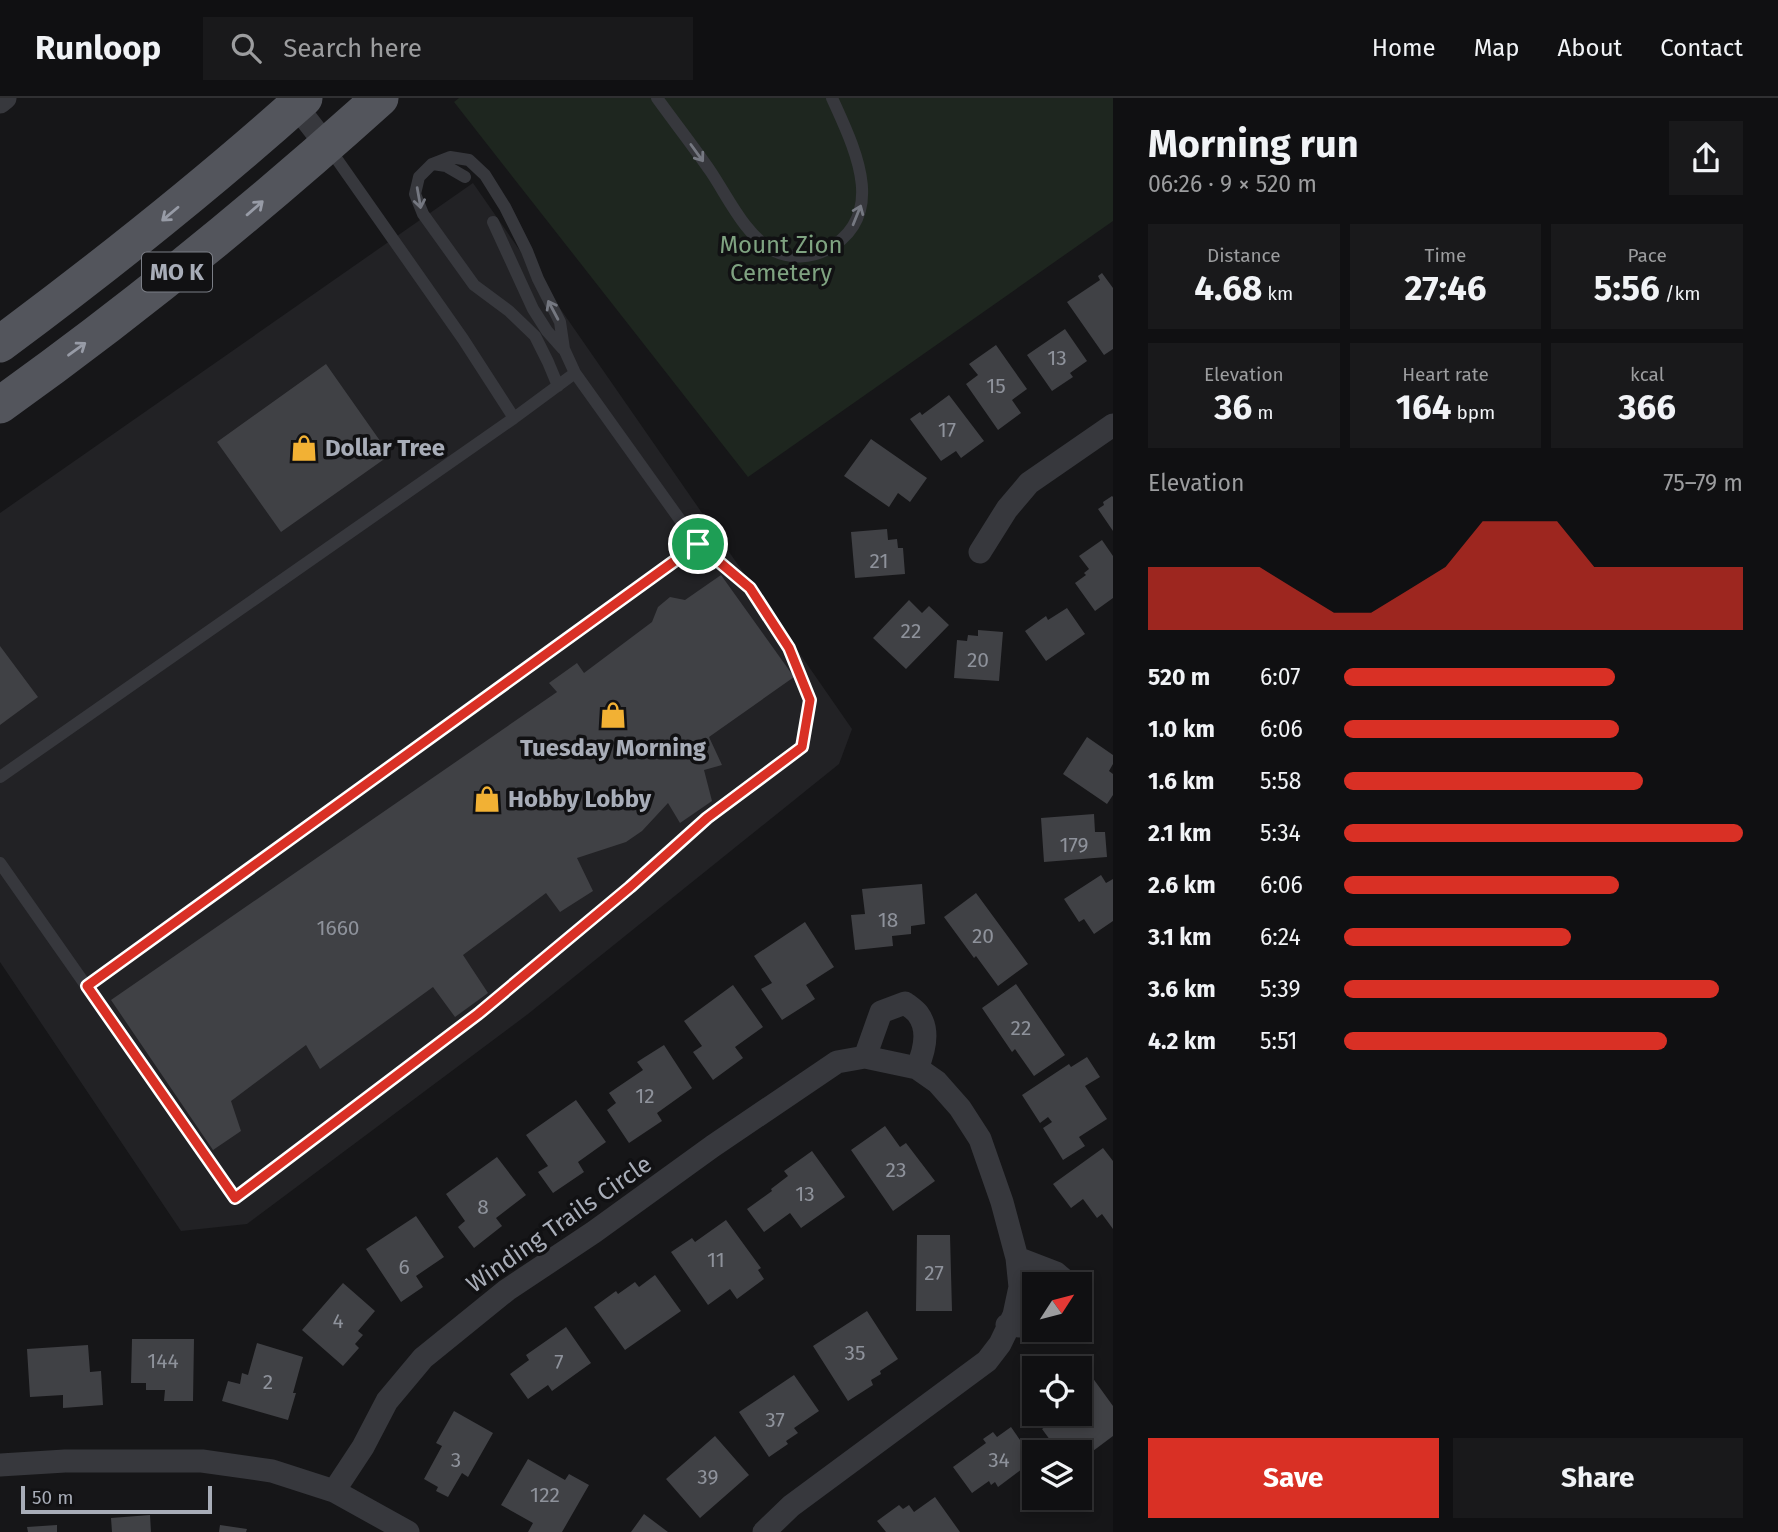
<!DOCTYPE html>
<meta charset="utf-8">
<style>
body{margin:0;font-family:"Fira Sans",sans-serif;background:#19191b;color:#f1f3f6;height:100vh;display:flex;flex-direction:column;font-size:26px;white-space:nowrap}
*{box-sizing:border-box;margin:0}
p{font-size:23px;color:#9c9d9f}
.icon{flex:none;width:38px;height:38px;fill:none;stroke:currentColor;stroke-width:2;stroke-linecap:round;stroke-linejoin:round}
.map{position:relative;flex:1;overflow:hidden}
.details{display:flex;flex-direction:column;background:#101012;width:665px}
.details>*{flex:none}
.needle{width:46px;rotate:54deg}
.controls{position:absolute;left:1022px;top:1174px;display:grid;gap:14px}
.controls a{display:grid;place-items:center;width:70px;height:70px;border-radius:0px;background:#101012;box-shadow:0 4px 10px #0003,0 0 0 2px #303032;font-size:35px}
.scale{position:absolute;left:21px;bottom:18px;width:191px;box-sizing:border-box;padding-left:7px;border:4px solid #a8adb8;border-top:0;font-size:19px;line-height:24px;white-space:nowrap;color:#a8adb8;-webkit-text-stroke:5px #111113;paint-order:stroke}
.pin{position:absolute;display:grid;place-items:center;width:60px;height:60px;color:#fff;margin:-30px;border:4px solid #fff;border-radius:50%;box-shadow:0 2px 7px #0007}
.round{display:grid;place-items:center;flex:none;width:74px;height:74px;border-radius:0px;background:#19191b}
.summary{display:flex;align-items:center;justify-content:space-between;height:119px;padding:0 35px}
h1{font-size:38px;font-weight:700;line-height:52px}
.metrics{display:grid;grid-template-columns:repeat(3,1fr);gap:10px;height:119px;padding:7px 35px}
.metrics div{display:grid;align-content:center;border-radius:0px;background:#19191b;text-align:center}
.metrics b{font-size:35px;font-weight:700}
.metrics small{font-size:19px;font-weight:400}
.metrics p{font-size:19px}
.chart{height:196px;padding:14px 35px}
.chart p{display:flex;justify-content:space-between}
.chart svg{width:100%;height:126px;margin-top:7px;fill:#d93025;opacity:.7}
.cta{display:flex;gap:14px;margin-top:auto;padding:14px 35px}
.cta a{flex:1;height:80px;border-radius:0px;background:#d93025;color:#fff;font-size:28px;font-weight:700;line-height:80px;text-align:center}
.cta a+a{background:#19191b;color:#f1f3f6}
ul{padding:0 35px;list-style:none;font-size:23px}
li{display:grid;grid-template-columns:112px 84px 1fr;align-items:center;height:52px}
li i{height:18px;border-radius:9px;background:#d93025}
header{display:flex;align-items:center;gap:42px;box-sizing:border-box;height:98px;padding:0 35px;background:#101012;border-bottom:2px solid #303032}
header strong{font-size:33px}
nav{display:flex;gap:38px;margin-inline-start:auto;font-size:24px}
.search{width:490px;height:63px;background:#19191b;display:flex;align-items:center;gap:18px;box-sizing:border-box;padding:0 24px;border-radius:0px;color:#9c9d9f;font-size:26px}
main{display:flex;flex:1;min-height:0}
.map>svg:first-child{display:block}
.built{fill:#222225}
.green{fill:#1e261f}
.building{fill:#404145}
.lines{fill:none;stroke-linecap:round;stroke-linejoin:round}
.lane{stroke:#37383d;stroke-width:12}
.street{stroke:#37383d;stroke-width:23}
.primary{stroke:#53555c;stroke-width:37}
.oneway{stroke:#757881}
.oneway2{stroke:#979ba6}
.route-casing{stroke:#fff;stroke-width:14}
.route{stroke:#d93025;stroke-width:9}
.labels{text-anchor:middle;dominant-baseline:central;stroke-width:7;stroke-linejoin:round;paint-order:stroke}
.number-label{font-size:21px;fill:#8e929b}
.shield{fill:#111113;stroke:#7b7e86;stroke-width:2}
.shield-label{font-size:23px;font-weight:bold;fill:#a8adb8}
.park-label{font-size:24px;fill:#7fa381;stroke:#111113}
.poi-label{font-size:24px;font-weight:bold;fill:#a8adb8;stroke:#111113;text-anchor:start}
.street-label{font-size:24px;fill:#a8adb8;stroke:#111113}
</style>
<header>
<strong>Runloop</strong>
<div class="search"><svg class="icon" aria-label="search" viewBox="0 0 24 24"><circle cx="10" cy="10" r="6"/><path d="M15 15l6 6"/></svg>Search here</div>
<nav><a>Home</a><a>Map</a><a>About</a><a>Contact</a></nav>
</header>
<main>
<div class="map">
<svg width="1113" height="1434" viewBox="0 0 1113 1434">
<rect width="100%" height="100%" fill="#161618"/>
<path class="built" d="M473,85l379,546 -13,35 -311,250 -281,210 -66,7 -181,-269v-449z"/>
<path class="green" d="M459,0h654v123l-365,256 -294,-375z"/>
<path class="building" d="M1102,175l11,15v61l-9,6 -37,-53 33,-22 -2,-4z
M1065,231l22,32 -17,12 3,4 -21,14 -25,-36z
M996,247l31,44 -15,11 9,13 -23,17 -32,-46 12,-9 -9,-11z
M326,266l64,91 -109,77 -64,-90z
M949,297l35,46 -23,17 -5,-7 -15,10 -31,-42 10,-7 2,3z
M871,341l56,39 -17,24 -12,-9 -9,14 -45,-31z
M1112,398l1,1v34l-15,-22 6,-4 -1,-3z
M887,431l1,11 9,-1 1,9h5l2,26 -50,4 -4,-46z
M1102,442l11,16v42l-18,13 -20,-28 11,-8 -2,-2 5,-4 -10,-13z
M721,477l73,102 -85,60 13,28 -18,5 8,31 -32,22 -12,-20 -26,28 -16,11 -49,16 16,33 -33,21 -14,-19 -83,62 25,38 -33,24 -22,-30 -113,82 -14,-24 -75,56 10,30 -28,19 -102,-150 446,-308 -8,-9 28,-20 7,10 68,-51 6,-15 12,-10 15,3z
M909,502l13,13 7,-7 20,19 -43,44 -33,-31z
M1067,510l18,26 -39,27 -21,-30 21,-15 2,4z
M978,532l25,2 -4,49 -45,-3 3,-38 10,1 1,-6 10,1z
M0,548l38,51 -38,28z
M1087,639l26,18v9l-4,7 4,3v21l-6,9 -44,-30z
M1094,716l1,18h10l2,25 -63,5 -3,-44z
M1101,777l5,8 7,-4v42l-19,13 -10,-15 -5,3 -15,-23z
M922,786l3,40 -14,2v8l-19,2 1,10 -38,4 -4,-35 14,-1 -3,-25z
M976,795l52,71 -30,22 -22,-30 -2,2 -30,-41z
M805,824l29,45 -28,18 9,14 -33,21 -21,-31 11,-6 -18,-27z
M1016,886l49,71 -31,21 -19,-27 -3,3 -30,-44z
M733,887l30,42 -28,20 8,11 -30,22 -20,-28 9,-6 -18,-25z
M664,947l28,43 -35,25 5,8 -33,22 -22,-33 9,-7 -7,-10 34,-23 -6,-8z
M1087,959l13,20 -15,9 22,33 -28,18 6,9 -22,14 -20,-32 9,-6 -4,-5 -8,6 -18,-28 47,-31 2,3z
M576,1002l30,42 -28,20 6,10 -31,21 -15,-21 10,-6 -22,-31z
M885,1028l15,21 6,-4 29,38 -42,30 -42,-61z
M1103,1050l10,13v68l-11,-15 -5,4 -14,-19 -12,9 -18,-24z
M812,1053l33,46 -44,31 -11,-15 -26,19 -17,-23 25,-18 -1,-2 17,-13 -4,-5z
M497,1059l29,38 -30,23 6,8 -28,22 -16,-21 7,-6 -19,-27z
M416,1118l28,41 -28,19 7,11 -22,15 -35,-53z
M726,1122l35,48 -3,2 6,9 -27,20 -7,-10 -22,16 -37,-53 21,-14 3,4z
M917,1137h33l2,76h-36z
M655,1177l26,36 -56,39 -31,-43 22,-16 2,3 17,-12 4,5z
M343,1185l32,28 -17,20 5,4 -8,9 4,4 -16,18 -41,-36z
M867,1213l31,48 -18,12 1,3 -10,6 2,5 -25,16 -35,-55z
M566,1229l25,36 -39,28 -4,-6 -20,14 -18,-25 19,-14 -3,-5z
M132,1241h62l-1,62h-29l1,-11h-19v-7h-15z
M257,1245l46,14 -10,36h3l-8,27 -66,-19 6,-20 12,3 2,-11 6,2z
M88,1247l2,27 11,-1 2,34 -40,3v-13l-33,2 -3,-48z
M794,1277l25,36 -25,17 4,5 -12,8 2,3 -19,13 -30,-45z
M1092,1279l21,29v30l-28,21 -3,-3 -2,2v-4h-21l-17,-23 21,-15h17v-28z
M454,1313l39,22 -25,44 -6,-4 -14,24 -12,-6 2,-4 -14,-8 18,-33 -6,-3z
M1011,1329l23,33 -36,27 -3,-5 -4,3 -2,-4 -17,12 -19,-26 33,-24 -3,-4 10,-7 4,5z
M715,1338l34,39 -49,43 -34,-39z
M528,1361l37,21 4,-6 20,11 -27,47h-34l5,-9 -32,-18z
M935,1399l25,35h-74l-9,-11 22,-16 4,4 6,-4 5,7z
M644,1416l24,18h-37z
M150,1417l1,17h-39l-1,-14z
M57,1427v7h-29l-1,-5z
M220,1427l27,4 -1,3h-27z"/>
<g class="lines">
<path class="lane" d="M657,0c18,25 37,49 54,74 18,27 34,63 63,79 16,8 37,7 52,-1 64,-34 28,-103 6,-152
M433,66l13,2 19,11
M493,124l40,87 14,22 16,18
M514,320l61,-45
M0,679l514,-359 -51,-79 -134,-191
M0,765l235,335 243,-184 152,-127 77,-68 95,-72 8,-47 -21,-52 -39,-60 -52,-43 -123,-172 -11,-24 -4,-27 -22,-43 -11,-28 -22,-44 -20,-32 -16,-15 -19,-3 -18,7 -13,13 -4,17 8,20 51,71 35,26 26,25 13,26 10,24
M87,888l611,-441"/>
<path class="street" d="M290,0l37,48
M0,4l5,-4
M980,454l27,-43 22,-26 84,-58
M865,959l16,-45 24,-9c4,3 10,7 13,11 12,16 6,38 -1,54
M1017,1160l39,15 13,11
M1007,1227l27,2
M0,1367l65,-4h137l70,10 62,20 74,41
M334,1393l29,-44 24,-46 36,-43 84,-68 87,-58 119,-86 124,-84 28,-5 52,11 20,14 23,26 20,31 22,63 15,56 3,29 -6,28 -14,29 -13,17 -196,145 -27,26"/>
<path class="primary" d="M0,246c105,-78 207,-159 304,-246
M0,307c133,-95 259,-198 380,-307"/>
</g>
<defs><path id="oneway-shaft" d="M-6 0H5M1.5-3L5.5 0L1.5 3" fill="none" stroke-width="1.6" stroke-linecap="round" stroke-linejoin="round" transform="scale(1.75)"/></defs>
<g class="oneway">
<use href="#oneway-shaft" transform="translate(697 55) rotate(54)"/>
<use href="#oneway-shaft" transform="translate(419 100) rotate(80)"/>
<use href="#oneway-shaft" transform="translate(857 117) rotate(-68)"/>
<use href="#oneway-shaft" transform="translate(553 212) rotate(-118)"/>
</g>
<g class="oneway2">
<use href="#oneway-shaft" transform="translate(255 110) rotate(-41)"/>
<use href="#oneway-shaft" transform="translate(170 116) rotate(140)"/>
<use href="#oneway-shaft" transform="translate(77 251) rotate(-36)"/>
</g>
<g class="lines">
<defs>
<path id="route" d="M698,446l52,44 39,60 21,52 -8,47 -95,71 -77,69 -152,127 -243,184 -148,-212z"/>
</defs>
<use href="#route" class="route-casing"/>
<use href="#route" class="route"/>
</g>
<defs>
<symbol id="shop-bare" viewBox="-9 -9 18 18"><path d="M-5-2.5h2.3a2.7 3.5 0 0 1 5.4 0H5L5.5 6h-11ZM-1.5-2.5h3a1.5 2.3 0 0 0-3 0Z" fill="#f2b134" stroke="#111113" stroke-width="2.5" paint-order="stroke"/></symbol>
</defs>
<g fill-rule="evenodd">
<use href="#shop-bare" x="285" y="331" width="38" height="38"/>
<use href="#shop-bare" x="594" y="598" width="38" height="38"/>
<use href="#shop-bare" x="468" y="682" width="38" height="38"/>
</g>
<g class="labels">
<g class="number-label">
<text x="1057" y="260">13</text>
<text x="996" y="288">15</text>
<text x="947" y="332">17</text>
<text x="879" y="463">21</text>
<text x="911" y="533">22</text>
<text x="978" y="562">20</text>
<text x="1074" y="747">179</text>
<text x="888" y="822">18</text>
<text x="338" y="830">1660</text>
<text x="983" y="838">20</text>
<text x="1021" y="930">22</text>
<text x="645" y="998">12</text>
<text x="896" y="1072">23</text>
<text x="805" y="1096">13</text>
<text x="483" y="1109">8</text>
<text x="716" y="1162">11</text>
<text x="404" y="1169">6</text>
<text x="934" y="1175">27</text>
<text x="338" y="1223">4</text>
<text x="855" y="1255">35</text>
<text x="163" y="1263">144</text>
<text x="559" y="1264">7</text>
<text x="268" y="1284">2</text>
<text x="775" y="1322">37</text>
<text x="456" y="1362">3</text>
<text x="999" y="1362">34</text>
<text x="708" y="1379">39</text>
<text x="545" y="1397">122</text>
</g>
<rect class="shield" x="142" y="154.5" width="70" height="39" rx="5"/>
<g class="shield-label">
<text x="177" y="174">MO K</text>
</g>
<g class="park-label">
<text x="781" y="147">Mount Zion<tspan x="781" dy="28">Cemetery</tspan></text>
</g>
<g class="poi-label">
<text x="325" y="350">Dollar Tree</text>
<text x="613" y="650" text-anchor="middle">Tuesday Morning</text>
<text x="508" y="701">Hobby Lobby</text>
</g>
<g class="street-label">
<text transform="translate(559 1126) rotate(-35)">Winding Trails Circle</text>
</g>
</g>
</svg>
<div class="controls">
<a><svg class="needle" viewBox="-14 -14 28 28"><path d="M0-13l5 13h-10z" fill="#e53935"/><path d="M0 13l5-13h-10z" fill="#9c9d9f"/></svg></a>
<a><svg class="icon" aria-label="locate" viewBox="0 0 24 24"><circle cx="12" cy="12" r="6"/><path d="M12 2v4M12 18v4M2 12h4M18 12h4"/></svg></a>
<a><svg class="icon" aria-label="layers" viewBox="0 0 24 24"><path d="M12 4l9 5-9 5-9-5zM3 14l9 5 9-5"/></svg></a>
</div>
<div class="scale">50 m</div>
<div class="pin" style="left:698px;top:446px;background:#1e9e55"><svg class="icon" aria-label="arrive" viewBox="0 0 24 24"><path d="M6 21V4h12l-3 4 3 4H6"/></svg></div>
</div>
<section class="details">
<div class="summary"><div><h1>Morning run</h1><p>06:26 · 9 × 520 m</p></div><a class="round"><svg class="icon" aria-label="share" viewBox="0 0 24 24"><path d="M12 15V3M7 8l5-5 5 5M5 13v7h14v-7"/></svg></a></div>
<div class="metrics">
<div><p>Distance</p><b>4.68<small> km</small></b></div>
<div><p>Time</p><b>27:46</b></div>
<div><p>Pace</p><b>5:56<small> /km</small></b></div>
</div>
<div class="metrics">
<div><p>Elevation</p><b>36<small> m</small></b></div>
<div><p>Heart rate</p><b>164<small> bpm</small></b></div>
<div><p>kcal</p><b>366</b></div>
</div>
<div class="chart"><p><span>Elevation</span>75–79 m</p>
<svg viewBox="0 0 160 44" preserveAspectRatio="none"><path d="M0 44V22L10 22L20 22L30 22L40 30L50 38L60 38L70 30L80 22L90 6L100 6L110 6L120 22L130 22L140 22L150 22L160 22V44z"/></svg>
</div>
<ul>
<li><b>520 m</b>6:07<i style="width:68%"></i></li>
<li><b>1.0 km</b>6:06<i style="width:69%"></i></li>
<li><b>1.6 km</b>5:58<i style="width:75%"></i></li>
<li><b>2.1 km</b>5:34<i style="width:100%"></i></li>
<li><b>2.6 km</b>6:06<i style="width:69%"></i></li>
<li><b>3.1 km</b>6:24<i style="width:57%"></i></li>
<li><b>3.6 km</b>5:39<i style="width:94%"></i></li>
<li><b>4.2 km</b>5:51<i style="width:81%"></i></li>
</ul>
<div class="cta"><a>Save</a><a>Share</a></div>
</section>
</main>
